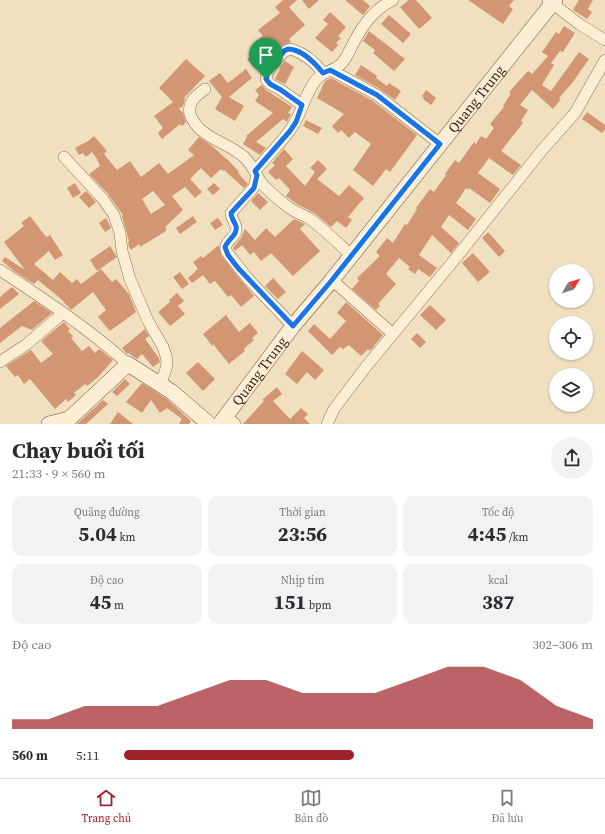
<!DOCTYPE html>
<html lang="vi">
<meta charset="utf-8">
<style>
body{margin:0;font-family:"Source Serif 4",serif;background:#f2f2f3;color:#2b2b33;height:100vh;display:flex;flex-direction:column;font-size:15px;white-space:nowrap}
*{box-sizing:border-box;margin:0}
p{font-size:13px;color:#7c7c81}
.icon{flex:none;width:22px;height:22px;fill:none;stroke:currentColor;stroke-width:2;stroke-linecap:round;stroke-linejoin:round}
.map{position:relative;height:424px;overflow:hidden}
.drawer{display:flex;flex-direction:column;background:#fff;flex:1}
.drawer>*{flex:none}
.needle{width:26px;rotate:51deg}
.fabs{position:absolute;left:549px;top:264px;display:grid;gap:8px}
.fabs a{display:grid;place-items:center;width:44px;height:44px;border-radius:50%;background:#fff;box-shadow:0 1px 3px #0004;font-size:20px}
.pin{position:absolute;display:grid;place-items:center;width:34px;height:34px;color:#fff;margin:-41px -17px;border-radius:50% 50% 50% 0;rotate:-45deg;box-shadow:0 0 4px #0007}
.pin .icon{rotate:45deg}
.round{display:grid;place-items:center;flex:none;width:42px;height:42px;border-radius:21px;background:#f2f2f3}
.overview{display:flex;align-items:center;justify-content:space-between;height:68px;padding:0 12px}
h1{font-size:22px;font-weight:700;line-height:30px}
.stats{display:grid;grid-template-columns:repeat(3,1fr);gap:6px;height:68px;padding:4px 12px}
.stats div{display:grid;align-content:center;border-radius:10px;background:#f2f2f3;text-align:center}
.stats b{font-size:20px;font-weight:700}
.stats small{font-size:11px;font-weight:400}
.stats p{font-size:11px}
.chart{height:112px;padding:8px 12px}
.chart p{display:flex;justify-content:space-between}
.chart svg{width:100%;height:72px;margin-top:4px;fill:#a02229;opacity:.7}
ul{padding:0 12px;list-style:none;font-size:13px}
li{display:grid;grid-template-columns:64px 48px 1fr;align-items:center;height:30px}
li i{height:10px;border-radius:5px;background:#a02229}
.tab-bar{display:flex;justify-content:space-around;align-items:center;height:56px;border-top:1px solid #e1e1e2;background:#fff;font-size:11px;color:#7c7c81}
.tab-bar a{display:grid;justify-items:center;gap:2px}
.tab-bar .on{color:#a02229}
.map>svg:first-child{display:block}
.building{fill:#d29673;fill-rule:evenodd}
.lines{fill:none;stroke-linecap:round;stroke-linejoin:round}
.street-casing{stroke:#8c7157;stroke-width:12}
.secondary-casing{stroke:#6e513a;stroke-width:16}
.street{stroke:#fbeed4;stroke-width:11}
.secondary{stroke:#fbeed4;stroke-width:15}
.route-casing{stroke:#fff;stroke-width:8}
.route{stroke:#1a73e8;stroke-width:5}
.labels{text-anchor:middle;dominant-baseline:central;stroke-width:4;stroke-linejoin:round;paint-order:stroke}
.street-label{font-size:14px;fill:#3a291c;stroke:#f8ebd1}
</style>
<div class="map">
<svg width="605" height="424" viewBox="0 0 605 424">
<rect width="100%" height="100%" fill="#f1e0c0"/>
<path class="building" d="M283,0h14l-8,7 16,18 -16,14 2,3 -12,5 -13,16 -2,-2 -10,7 -7,-9 10,-8 -5,-6 11,-9 -5,-6 22,-17 -5,-6z
M302,0h17l-10,9z
M345,0h18l7,6 -7,9z
M409,0h7l16,18 -13,11 -19,-22z
M468,0h46l-5,6 4,3 -10,15z
M579,0h14l-5,9 4,3 -5,7 -14,-9z
M330,12l16,15 -8,9 3,2 -5,5 2,2 -6,7 -17,-14 13,-14 -5,-4z
M389,15l22,19 -8,9 -22,-19z
M564,26l11,7 -12,19 -3,-1 -9,12 3,2 -12,20 9,6 28,-39 10,7 -16,23 -14,16 2,1 -8,10 -21,-19 -12,15 8,5 -7,11 2,2 -22,28 20,14 -8,10 -24,-17 -11,15 22,16 -10,14 -21,-15 -1,2 -2,-2 -10,15 20,16 -8,11 -19,-15 -8,12 18,16 -8,10 -19,-18 -13,20 18,13 -7,9 -12,-8 -3,5 -7,-5 2,-2 -11,-9 -13,16 10,10 -18,20 2,2 -4,4 -24,-21 7,-8 -2,-3 23,-22 -4,-4 11,-14 6,5 12,-19 2,1 10,-16 -1,-1 14,-19 4,3 12,-17 -1,-1 10,-14 4,3 15,-21 2,2 5,-8 5,3 8,-11 -4,-4 14,-17 -1,-1 8,-13 -2,-1 19,-21 4,3 16,-18 -6,-4 14,-20 3,2z
M369,31l36,28 -11,12 -21,-18 2,-3 -12,-9z
M186,59l19,17 -21,22 1,1 -2,7 -4,3 4,4 3,9 -4,4 -2,-2 -18,15 -4,-6 5,-5 -9,-12 19,-14 -14,-14z
M285,61l9,6 -9,17 -10,-5 5,-10 -1,-1z
M361,65l16,11 -1,2 11,8 2,-3 12,8 -6,9 -15,-11 -25,-14z
M246,69l6,9 -23,19 15,9 -9,15 -20,-12 7,-12 -13,-16 11,-8 8,10z
M331,78l42,23 44,34 -27,37 -4,-3 -13,17 -20,-16 18,-26 -16,-12 -6,6 -8,-8 -3,3 -6,-7 12,-12 -27,-16 8,-17z
M262,85l4,5 26,17 -4,6 3,1 -4,8 -4,-3 -27,23 10,6 -6,7 -17,-11 4,-7 -1,-1 27,-23 -18,-12 4,-6 -4,-5z
M426,90l10,8 -5,7 -8,-6 1,-1 -2,-2z
M587,112l18,13v4l-3,4 -20,-14z
M306,120l16,8 -4,6 -15,-8z
M94,136l13,15 -3,3 13,16 13,-9 11,16 18,-14 9,11 26,-19 -6,-5 11,-13 13,9 19,17 8,9 -1,1 10,11 -4,4 -20,-18 -1,1 -2,-2 -10,9 -10,-10 -11,11 12,13 -7,6 -10,-11 -13,9 11,14 -18,17 2,2 -2,1 1,1 -26,16 -1,-3 -8,6 -2,-3 -1,-5 1,-1 -7,-25 1,-1 -15,-21 -19,-20 11,-8 -3,-7 -5,-7 -6,5 -3,-4 -4,2 -4,-7 13,-7zM153,191l12,14 -14,9 -9,-15z
M284,149l9,10 -7,7 19,20 10,-14 -5,-4 8,-8 9,9 -10,10 22,17 10,-11 15,13 -16,19 4,3 -6,8 -9,-7 -6,6 -17,-14 -17,-9 -11,-8 4,-6 -11,-12 -3,2 -8,-8 7,-7 -3,-2z
M75,183l6,10 -8,5 -6,-10z
M214,183l6,6 -7,6 -6,-6z
M86,191l10,11 -7,6 -10,-11z
M258,193l10,9 -8,8 -9,-9z
M30,216l16,21 4,-2 13,20 -8,5 -6,-9 -15,13 19,16 7,-8 12,11 5,-4 4,5 20,-15 11,13 4,-3 13,15 7,18 -26,19 -12,-14 8,-7 -13,-18 -22,18 -11,-12 -22,-18 -4,4 -20,-13 -12,-10 3,-4 20,13 -21,-28 20,-16 -3,-3z
M193,216l4,6 -17,12 -4,-6z
M106,218l5,10 -6,4 -6,-9z
M218,218l5,7 -8,5 -5,-7z
M294,219l11,5 -5,5 20,22 -27,25 -22,-23 -10,8 -7,-9 -4,3 -8,-10 -7,6 -2,-3 8,-10 4,-9 10,11 11,-12 9,9z
M488,232l17,19 -6,6 -17,-19z
M219,245l2,10 23,29 10,12 -13,11 -10,-12 -3,2 -13,-16 -5,3 -7,-9 -11,8 -4,-5 10,-9 -5,-7 8,-6 2,2z
M110,246l7,11 -20,14 -7,-11z
M473,253l17,19 -12,10 -16,-19z
M180,272l9,12 -7,5 -9,-12z
M273,278l13,14 -8,7 -13,-13z
M12,287l7,7 -19,15v-12z
M177,293l7,8 -6,5 7,8 -15,12 -12,-14 12,-10 -1,-2z
M34,301l18,12 -20,17 -10,-4 -22,17v-15z
M346,302l37,33 -13,16 -2,-2 -7,7 -12,-11 -6,4 -3,-2 -8,8 -24,-24 6,-7 16,15 16,-18 -9,-8z
M430,305l16,15 -10,10 -16,-15z
M226,315l13,17 11,-9 8,10 -6,5 2,2 -7,6 -3,3 1,2 -16,13 -16,-20 -1,2 -9,-12z
M64,322l6,7 -2,2 5,5 -2,2 11,13 7,-5 6,7 4,-4 14,11 -15,17 -11,9 -2,-2 -11,9 2,2 -8,7 -2,-3 -11,10 -25,-30 -6,5 -6,-9 -3,2 -9,-11 25,-16 10,13 12,-9 -12,-13z
M145,329l4,7 -4,3 14,19 1,4 -7,5 -11,-13 -5,5 -9,-6 -1,1 -5,-6z
M417,333l9,9 -6,6 -9,-9z
M302,351l22,19 -9,10 -8,-8 -10,12 -12,-10z
M198,362l17,17 -12,12 -17,-18z
M125,379l5,5 -13,12 -5,-4z
M142,383l25,16 24,22 -2,3h-10l3,-5 -15,-11 -7,5 -9,-13 -9,13 -16,-11z
M277,387l5,7 -9,7 17,18 11,-11 7,6 -4,4 6,6h-67l21,-23 -2,-1z
M103,400l5,4 -22,20h-9z
M118,412l15,12h-23z"/>
<g class="lines">
<defs>
<path id="street" d="M548,0l31,24 26,16
M331,70l46,25 63,49
M205,89c-8,6 -18,13 -15,25 8,24 38,28 54,43 10,9 12,20 19,28 8,8 18,17 28,24 6,4 13,6 19,10 15,11 28,24 42,37
M302,105l-21,-15 -11,-6 -4,-5c0,-8 16,-29 25,-30 12,4 24,13 32,24
M64,157l39,42 11,16 6,18 2,18 8,28 18,42 15,26 3,9 1,6 -1,7 -6,16
M255,171c13,-16 29,-30 39,-47 9,-15 11,-30 22,-44 7,-9 19,-9 26,-17 5,-5 8,-14 12,-21 9,-17 20,-33 39,-42
M257,175l-3,12 -23,26c0,6 7,12 5,19 -3,8 -12,9 -10,19l23,29 44,46
M0,270c44,29 89,59 128,94
M332,280l61,54
M0,362l27,-18 36,-31
M226,416l9,8
M327,424l7,-15 31,-41 90,-109 88,-110 32,-36 30,-53"/>
<g id="secondary">
<path d="M49,424l20,-5 59,-55 44,28 37,32"/>
<path id="s1" d="M220,424l73,-98 39,-46 223,-280"/>
</g>
</defs>
<use href="#street" class="street-casing"/>
<use href="#secondary" class="secondary-casing"/>
<use href="#street" class="street"/>
<use href="#secondary" class="secondary"/>
</g>
<g class="lines">
<defs>
<path id="route" d="M288,49c13,0 27,14 35,24l7,-3 47,25 63,49 -108,136 -39,46 -55,-58 -10,-13 -3,-8c3,-8 13,-12 11,-21 -2,-5 -5,-8 -5,-13l23,-25 3,-13 -2,-4 35,-40 6,-9 6,-17 -21,-15 -11,-6 -4,-5 2,-7 16,-21z"/>
</defs>
<use href="#route" class="route-casing"/>
<use href="#route" class="route"/>
</g>
<g class="labels">
<g class="street-label">
<text stroke="none"><textPath href="#s1" startOffset="414">Quang Trung</textPath></text>
<text stroke="none"><textPath href="#s1" startOffset="66">Quang Trung</textPath></text>
</g>
</g>
</svg>
<div class="fabs">
<a><svg class="needle" viewBox="-14 -14 28 28"><path d="M0-13l5 13h-10z" fill="#e53935"/><path d="M0 13l5-13h-10z" fill="#7c7c81"/></svg></a>
<a><svg class="icon" aria-label="locate" viewBox="0 0 24 24"><circle cx="12" cy="12" r="6"/><path d="M12 2v4M12 18v4M2 12h4M18 12h4"/></svg></a>
<a><svg class="icon" aria-label="layers" viewBox="0 0 24 24"><path d="M12 4l9 5-9 5-9-5zM3 14l9 5 9-5"/></svg></a>
</div>
<div class="pin" style="left:266px;top:79px;background:#1e9e55"><svg class="icon" aria-label="arrive" viewBox="0 0 24 24"><path d="M6 21V4h12l-3 4 3 4H6"/></svg></div>
</div>
<section class="drawer">
<div class="overview"><div><h1>Chạy buổi tối</h1><p>21:33 · 9 × 560 m</p></div><a class="round"><svg class="icon" aria-label="share" viewBox="0 0 24 24"><path d="M12 15V3M7 8l5-5 5 5M5 13v7h14v-7"/></svg></a></div>
<div class="stats">
<div><p>Quãng đường</p><b>5.04<small> km</small></b></div>
<div><p>Thời gian</p><b>23:56</b></div>
<div><p>Tốc độ</p><b>4:45<small> /km</small></b></div>
</div>
<div class="stats">
<div><p>Độ cao</p><b>45<small> m</small></b></div>
<div><p>Nhịp tim</p><b>151<small> bpm</small></b></div>
<div><p>kcal</p><b>387</b></div>
</div>
<div class="chart"><p><span>Độ cao</span>302–306 m</p>
<svg viewBox="0 0 160 44" preserveAspectRatio="none"><path d="M0 44V38L10 38L20 30L30 30L40 30L50 22L60 14L70 14L80 22L90 22L100 22L110 14L120 6L130 6L140 14L150 30L160 38V44z"/></svg>
</div>
<ul>
<li><b>560 m</b>5:11<i style="width:49%"></i></li>
</ul>
</section>
<nav class="tab-bar">
<a class="on"><svg class="icon" aria-label="home" viewBox="0 0 24 24"><path d="M3 11l9-7 9 7M6 9v11h12V9"/></svg>Trang chủ</a>
<a><svg class="icon" aria-label="map" viewBox="0 0 24 24"><path d="M3 6l6-2 6 2 6-2v14l-6 2-6-2-6 2zM9 4v14M15 6v14"/></svg>Bản đồ</a>
<a><svg class="icon" aria-label="saved" viewBox="0 0 24 24"><path d="M7 4h10v16l-5-4-5 4z"/></svg>Đã lưu</a>
</nav>
